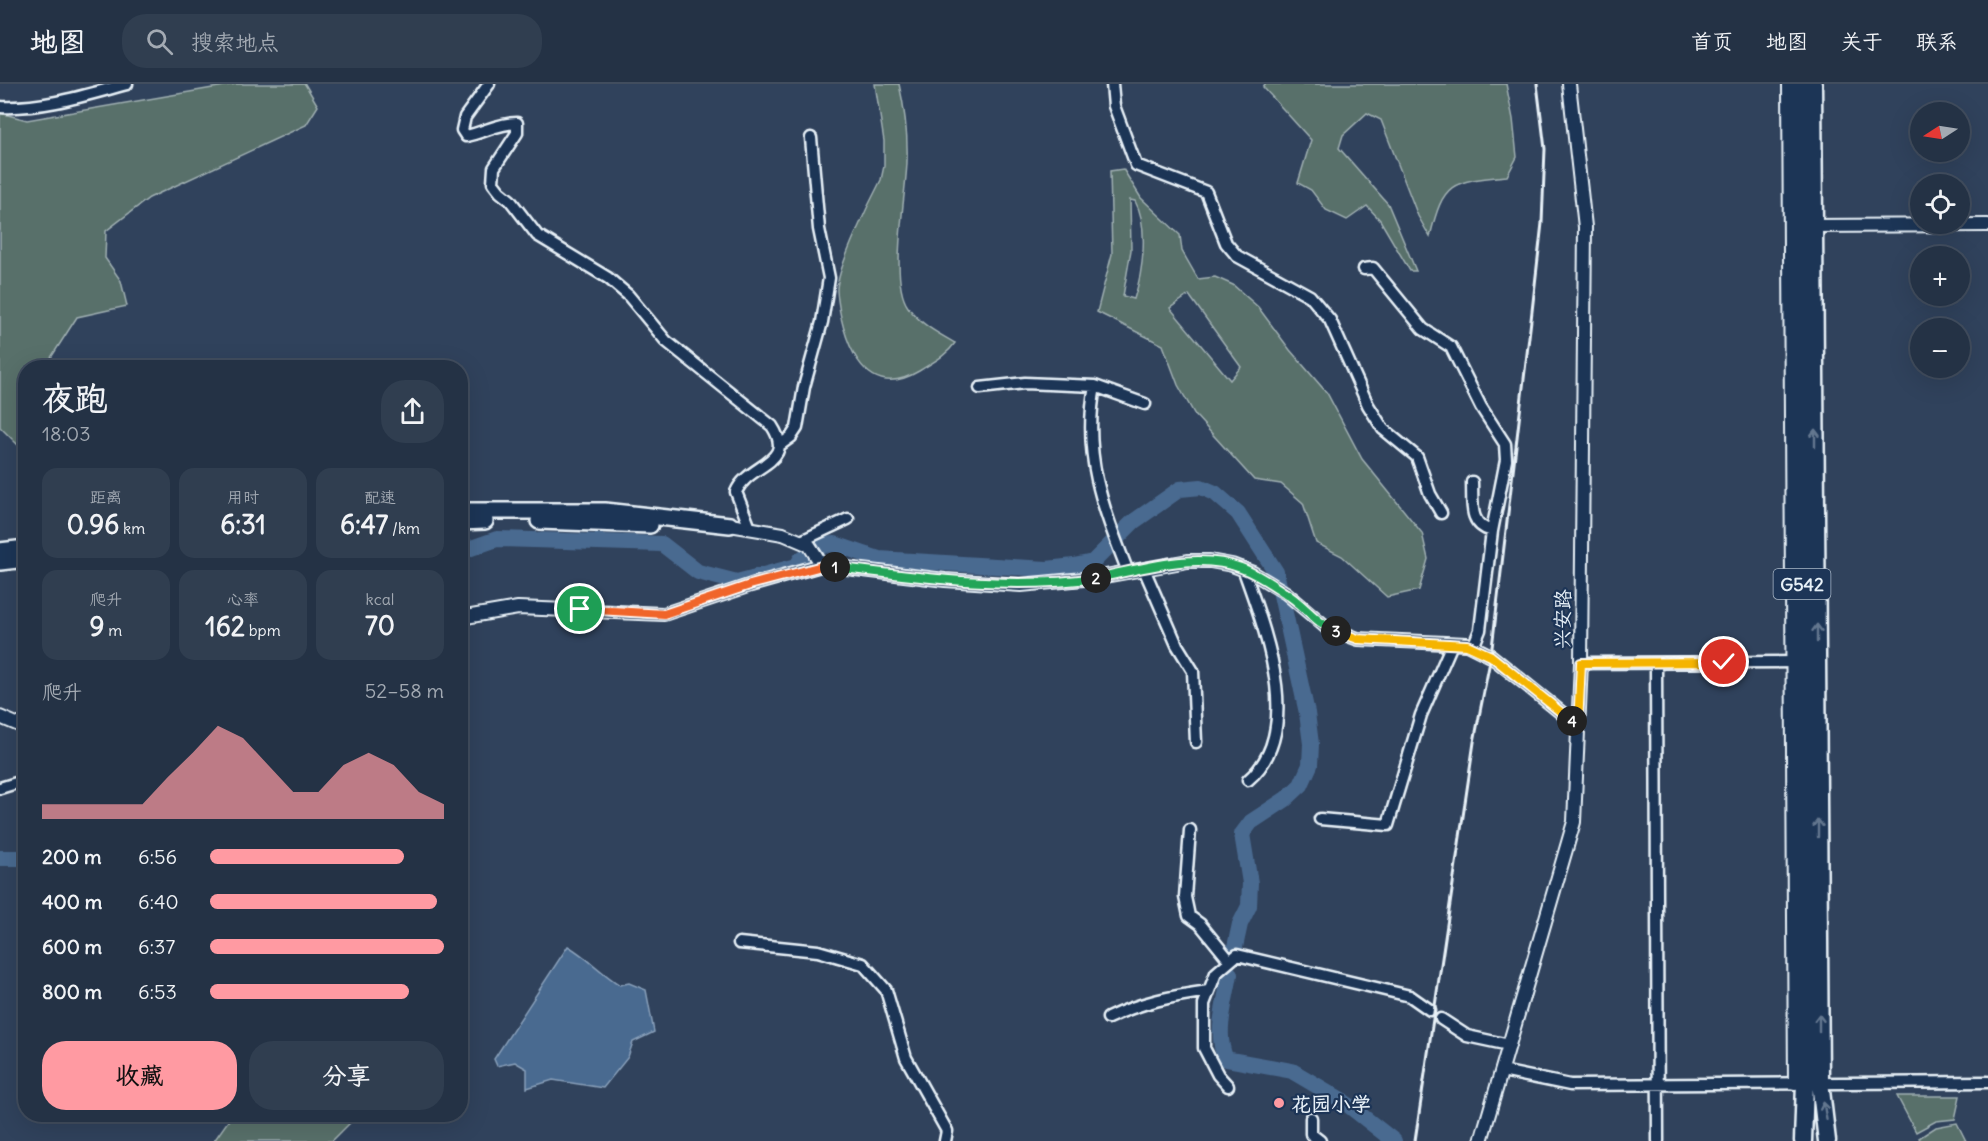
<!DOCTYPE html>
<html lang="zh">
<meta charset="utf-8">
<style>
body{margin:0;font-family:Delius,"LXGW WenKai TC",sans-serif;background:#303e50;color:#f1f3f6;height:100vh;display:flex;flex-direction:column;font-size:22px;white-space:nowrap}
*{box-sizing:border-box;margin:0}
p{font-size:20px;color:#a3aab3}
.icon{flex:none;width:33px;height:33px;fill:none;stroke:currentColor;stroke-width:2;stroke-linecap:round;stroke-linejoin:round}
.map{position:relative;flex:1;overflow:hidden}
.side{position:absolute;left:18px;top:276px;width:450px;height:762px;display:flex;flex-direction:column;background:#243245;border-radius:24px;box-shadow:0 6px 24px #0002,0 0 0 2px #414d5e}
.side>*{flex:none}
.needle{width:39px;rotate:258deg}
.controls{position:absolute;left:1910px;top:18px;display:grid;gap:12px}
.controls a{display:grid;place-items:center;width:60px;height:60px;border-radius:50%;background:#243245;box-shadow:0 6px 24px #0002,0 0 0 2px #414d5e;font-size:30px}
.pin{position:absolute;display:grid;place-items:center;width:51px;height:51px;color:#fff;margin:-26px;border:3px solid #fff;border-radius:50%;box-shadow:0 2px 6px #0007}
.km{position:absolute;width:30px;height:30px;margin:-15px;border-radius:50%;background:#222;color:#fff;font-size:16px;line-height:30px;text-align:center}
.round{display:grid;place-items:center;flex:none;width:63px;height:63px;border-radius:24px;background:#303e50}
.summary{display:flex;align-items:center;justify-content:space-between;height:102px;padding:0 24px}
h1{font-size:33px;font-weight:800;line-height:45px}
.stats{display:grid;grid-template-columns:repeat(3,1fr);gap:9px;height:102px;padding:6px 24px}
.stats div{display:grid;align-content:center;border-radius:15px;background:#303e50;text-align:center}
.stats b{font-size:26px;font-weight:800}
.stats small{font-size:16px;font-weight:400}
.stats p{font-size:16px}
.chart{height:168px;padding:12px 24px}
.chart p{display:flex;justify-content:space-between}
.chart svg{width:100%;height:108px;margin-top:6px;fill:#ff9aa2;opacity:.7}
.cta{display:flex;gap:12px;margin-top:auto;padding:12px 24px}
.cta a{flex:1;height:69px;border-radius:24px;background:#ff9aa2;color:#111;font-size:24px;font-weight:800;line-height:69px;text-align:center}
.cta a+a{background:#303e50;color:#f1f3f6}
ul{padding:0 24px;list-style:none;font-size:20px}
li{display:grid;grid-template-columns:96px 72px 1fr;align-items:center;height:45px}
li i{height:15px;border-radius:8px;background:#ff9aa2}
header{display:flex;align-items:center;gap:36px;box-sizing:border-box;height:84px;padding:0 30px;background:#243245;border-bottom:2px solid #414d5e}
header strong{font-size:28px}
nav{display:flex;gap:33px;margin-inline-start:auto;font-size:21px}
.search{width:420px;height:54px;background:#303e50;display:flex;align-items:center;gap:15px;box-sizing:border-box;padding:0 21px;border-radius:24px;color:#a3aab3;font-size:22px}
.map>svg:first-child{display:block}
.green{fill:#586f6b;stroke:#a0b0b2;stroke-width:1.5;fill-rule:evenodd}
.water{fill:#4a6a90;stroke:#89a0ba;stroke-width:1.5}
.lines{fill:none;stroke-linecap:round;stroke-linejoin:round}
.river{stroke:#4a6a90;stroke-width:16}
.minor-casing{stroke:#e8f1f8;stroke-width:15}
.tertiary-casing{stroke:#e8f1f8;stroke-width:16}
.secondary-casing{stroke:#e8f1f8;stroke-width:20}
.trunk-casing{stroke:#e8f1f8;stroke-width:21}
.minor{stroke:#1d3557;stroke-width:10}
.tertiary{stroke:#1d3557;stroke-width:12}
.secondary{stroke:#1d3557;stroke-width:15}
.trunk{stroke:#1d3557;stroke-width:16}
.rail{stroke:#e8f1f8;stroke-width:3}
.oneway{stroke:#64778f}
.split-1-casing{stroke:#fff;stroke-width:12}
.split-2-casing{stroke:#fff;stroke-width:12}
.split-3-casing{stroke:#fff;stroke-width:12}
.split-4-casing{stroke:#fff;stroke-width:12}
.split-5-casing{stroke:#fff;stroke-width:12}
.split-1{stroke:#f0652b;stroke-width:8}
.split-2{stroke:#22a559;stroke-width:8}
.split-3{stroke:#22a559;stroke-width:8}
.split-4{stroke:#f5b400;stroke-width:8}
.split-5{stroke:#f5b400;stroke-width:8}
.poi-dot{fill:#ff9aa2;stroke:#1d3557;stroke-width:2}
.labels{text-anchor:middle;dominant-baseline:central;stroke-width:4.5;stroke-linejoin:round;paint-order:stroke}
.shield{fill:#1d3557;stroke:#abb9c8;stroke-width:1.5}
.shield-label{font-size:18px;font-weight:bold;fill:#e8f1f8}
.street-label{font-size:20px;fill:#e8f1f8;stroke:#1d3557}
.poi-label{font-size:20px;font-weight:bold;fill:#e8f1f8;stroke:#1d3557;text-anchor:start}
</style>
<header>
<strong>地图</strong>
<div class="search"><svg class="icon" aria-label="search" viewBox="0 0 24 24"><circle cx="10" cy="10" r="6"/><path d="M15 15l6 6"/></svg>搜索地点</div>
<nav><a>首页</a><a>地图</a><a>关于</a><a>联系</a></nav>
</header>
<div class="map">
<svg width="1988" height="1057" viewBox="0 0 1988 1057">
<rect width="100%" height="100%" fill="#30425c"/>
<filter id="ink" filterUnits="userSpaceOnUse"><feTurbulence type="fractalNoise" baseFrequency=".0167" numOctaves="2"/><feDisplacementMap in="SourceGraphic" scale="12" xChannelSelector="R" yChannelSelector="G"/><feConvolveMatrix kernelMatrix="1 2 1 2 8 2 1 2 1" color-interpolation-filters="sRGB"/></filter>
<g filter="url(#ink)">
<path class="green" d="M236,0h69l13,22 -12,19 -157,73 -43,33 -1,27 16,23 6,25 -50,11 -32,50 -19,1 -1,84 -25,-25v-314l27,7z
M875,0h24c6,26 9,51 8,78 -1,33 -18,119 1,145 12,17 29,26 47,36 -9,13 -22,19 -36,28 -57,34 -78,-35 -82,-80 -1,-21 33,-90 44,-111l3,-14v-25z
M1265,0h241l7,35 4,38 -10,19c-55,5 -64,5 -77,61l-12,-21 -37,-96 -14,-7 -24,22 -4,13 49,56 28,67h-6l-30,-51 -13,-14 -20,14 -21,-10 -15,-20 -13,-7 13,-43 -48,-53z
M1123,85l18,29 39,37 2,16 16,28 17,-2 18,8 25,22 32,43 37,43 35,66 60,74 6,26 -9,31 -32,7 -45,-41 -26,-13 -13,-40 -22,-19 -27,-4 -59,-65 -17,-30 -15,-40 -66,-33 15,-58 -2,-83zM1130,116l5,1c14,25 8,71 -1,98l-11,-3 8,-46zM1189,211l52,72 -11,13 -60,-72z
M1897,1012h63l-5,23 -19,2 -20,11z
M233,1030h125v1l-26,26h-118z
M1957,1039l9,18h-45l-2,-3 17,-11z"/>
<path class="water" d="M568,862c19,11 33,27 52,39l9,-2 17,7 8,42 -21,10 -5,15 -25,31 -50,-8 -26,8v-19l-12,-7 -18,4 -3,-7z"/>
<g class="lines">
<path class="river" d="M460,468l37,-13 165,5 36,28 39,10 60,-16 4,-7 23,-14 11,-1 44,15 168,10 27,-3 19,-4 40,-40 47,-33 21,-2 14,6 23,20 38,59 31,141 4,31 -1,21 -9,20 -15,14 -35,23 -9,12 8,49 -1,23 -9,18 -5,23
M0,774h26
M1230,890c-4,26 -16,60 -4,85l66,12 51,30 51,40"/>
<defs>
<path id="minor" d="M489,0l-24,33 -3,13 4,6c17,-3 32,-13 51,-13v10l-23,35 -1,15 7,9 10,8 27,35 71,43 20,17 38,46 106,85c25,38 -24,37 -36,66l14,36
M1112,0l2,22 22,59 70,27 20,51 11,13 73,40 20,24 38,85 15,24 34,28 13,37 11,19
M0,23c43,2 86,-12 127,-23
M1364,185l9,-1 50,61 28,18 30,60 24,37 1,16 -14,71 -12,99 -7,17
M1095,302c-13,69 8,122 33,186
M980,304l45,-5 70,3 50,18
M780,361l11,-8 6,-9 7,-41 18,-65 7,-44 -10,-49 -8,-91
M1472,398c1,21 -4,43 20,49
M801,457l47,-22
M1243,484c21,60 63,163 5,212
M1144,485l33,76 16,26 3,71
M1581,579l218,-1
M1656,579l2,478
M0,704l26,-8
M1320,735l68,6 33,-110 31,-71
M1190,746l-5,67 4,19 11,8 30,37
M739,859l79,8 45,13 23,26 20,68 41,73 -2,10
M1108,934c33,-16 65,-22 101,-27
M1441,935l26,17 42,9
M1502,987l68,14 418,-3
M1228,1002l-10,-11 -14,-27v-44l12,-31 21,-18 173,41 20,14
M1311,1034v16l9,7"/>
<path id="tertiary" d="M1789,0l6,999
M1807,142l181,-1
M730,441l53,9 26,11 13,20
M460,534l58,-10 146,6 87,-29 71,-20 123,15 76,5 73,-7 94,-17h22l22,4 21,8 33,20 40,34 32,12 109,5 24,12 87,70
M0,633l26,11
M1481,1057l93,-319 7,-159 4,-436 -16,-143"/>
<path id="secondary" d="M460,427h145l125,14
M539,437l111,4
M460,438l25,-1
M0,467l26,-3
M0,478l26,-3"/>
<path id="trunk" d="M1799,0l6,999 -2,58
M1813,0l7,998 7,59"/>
</defs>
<use href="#minor" class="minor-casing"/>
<use href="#tertiary" class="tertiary-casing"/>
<use href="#secondary" class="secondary-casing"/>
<use href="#trunk" class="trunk-casing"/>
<use href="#minor" class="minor"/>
<use href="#tertiary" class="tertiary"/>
<use href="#secondary" class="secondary"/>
<use href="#trunk" class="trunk"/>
<path class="rail" d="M1415,1057l59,-399 17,-86 40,-336 11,-97 3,-74 -8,-65"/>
</g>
<defs><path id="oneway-shaft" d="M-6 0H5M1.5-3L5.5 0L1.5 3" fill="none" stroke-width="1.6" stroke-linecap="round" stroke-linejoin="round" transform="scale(1.5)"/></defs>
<g class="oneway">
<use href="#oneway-shaft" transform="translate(1815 354) rotate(-90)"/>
<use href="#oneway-shaft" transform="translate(1817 549) rotate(-90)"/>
<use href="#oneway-shaft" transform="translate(1818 744) rotate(-90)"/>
<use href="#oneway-shaft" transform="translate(1819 939) rotate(-90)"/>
<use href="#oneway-shaft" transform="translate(1825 1027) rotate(-100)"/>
</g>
</g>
<g class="lines" filter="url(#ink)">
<defs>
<path id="split-1" d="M580,525l84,5 86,-29 72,-19 13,1"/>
<path id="split-2" d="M835,483c88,11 174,23 261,11"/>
<path id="split-3" d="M1096,494c47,-9 100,-27 145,-10 17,6 30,16 44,25 19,11 30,30 51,38"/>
<path id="split-4" d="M1336,547l22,8 109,6 24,11 81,65"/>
<path id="split-5" d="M1572,637l6,5 3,-63 143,-1"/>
</defs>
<use href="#split-1" class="split-1-casing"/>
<use href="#split-2" class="split-2-casing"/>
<use href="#split-3" class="split-3-casing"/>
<use href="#split-4" class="split-4-casing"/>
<use href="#split-5" class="split-5-casing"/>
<use href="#split-1" class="split-1"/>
<use href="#split-2" class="split-2"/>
<use href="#split-3" class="split-3"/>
<use href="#split-4" class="split-4"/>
<use href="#split-5" class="split-5"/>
</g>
<circle class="poi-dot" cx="1279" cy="1019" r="6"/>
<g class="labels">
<rect class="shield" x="1773.5" y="485" width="57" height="30" rx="4.5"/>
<g class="shield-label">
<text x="1802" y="500">G542</text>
</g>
<g class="street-label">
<text transform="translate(1562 535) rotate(-89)">兴安路</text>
</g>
<g class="poi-label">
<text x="1291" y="1019">花园小学</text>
</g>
</g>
</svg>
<div class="controls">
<a><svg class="needle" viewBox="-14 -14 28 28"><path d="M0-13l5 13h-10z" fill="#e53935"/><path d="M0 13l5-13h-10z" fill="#a3aab3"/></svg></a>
<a><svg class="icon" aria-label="locate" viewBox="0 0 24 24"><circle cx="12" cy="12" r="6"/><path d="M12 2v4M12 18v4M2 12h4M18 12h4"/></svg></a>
<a>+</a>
<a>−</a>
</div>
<div class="pin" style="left:580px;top:525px;background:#1e9e55"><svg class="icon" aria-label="arrive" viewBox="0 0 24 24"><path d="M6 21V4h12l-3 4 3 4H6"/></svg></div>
<div class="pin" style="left:1724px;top:578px;background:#d93025"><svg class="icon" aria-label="check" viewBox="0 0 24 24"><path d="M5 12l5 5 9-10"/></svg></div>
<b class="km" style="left:835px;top:483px">1</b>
<b class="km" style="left:1096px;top:494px">2</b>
<b class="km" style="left:1336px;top:547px">3</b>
<b class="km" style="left:1572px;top:637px">4</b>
<section class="side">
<div class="summary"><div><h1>夜跑</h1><p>18:03</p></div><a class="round"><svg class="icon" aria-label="share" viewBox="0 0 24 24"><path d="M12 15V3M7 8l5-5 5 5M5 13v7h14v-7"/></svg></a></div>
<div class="stats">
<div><p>距离</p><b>0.96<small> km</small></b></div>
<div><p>用时</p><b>6:31</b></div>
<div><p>配速</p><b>6:47<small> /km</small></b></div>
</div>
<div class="stats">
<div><p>爬升</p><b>9<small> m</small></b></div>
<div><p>心率</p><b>162<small> bpm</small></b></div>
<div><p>kcal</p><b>70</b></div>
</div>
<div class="chart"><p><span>爬升</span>52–58 m</p>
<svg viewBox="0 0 160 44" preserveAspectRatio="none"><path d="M0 44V38L10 38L20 38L30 38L40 38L50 27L60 17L70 6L80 11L90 22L100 33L110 33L120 22L130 17L140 22L150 33L160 38V44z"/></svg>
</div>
<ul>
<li><b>200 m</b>6:56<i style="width:83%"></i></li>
<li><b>400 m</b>6:40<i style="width:97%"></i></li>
<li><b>600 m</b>6:37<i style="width:100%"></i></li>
<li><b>800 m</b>6:53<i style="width:85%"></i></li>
</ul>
<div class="cta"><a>收藏</a><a>分享</a></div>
</section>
</div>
